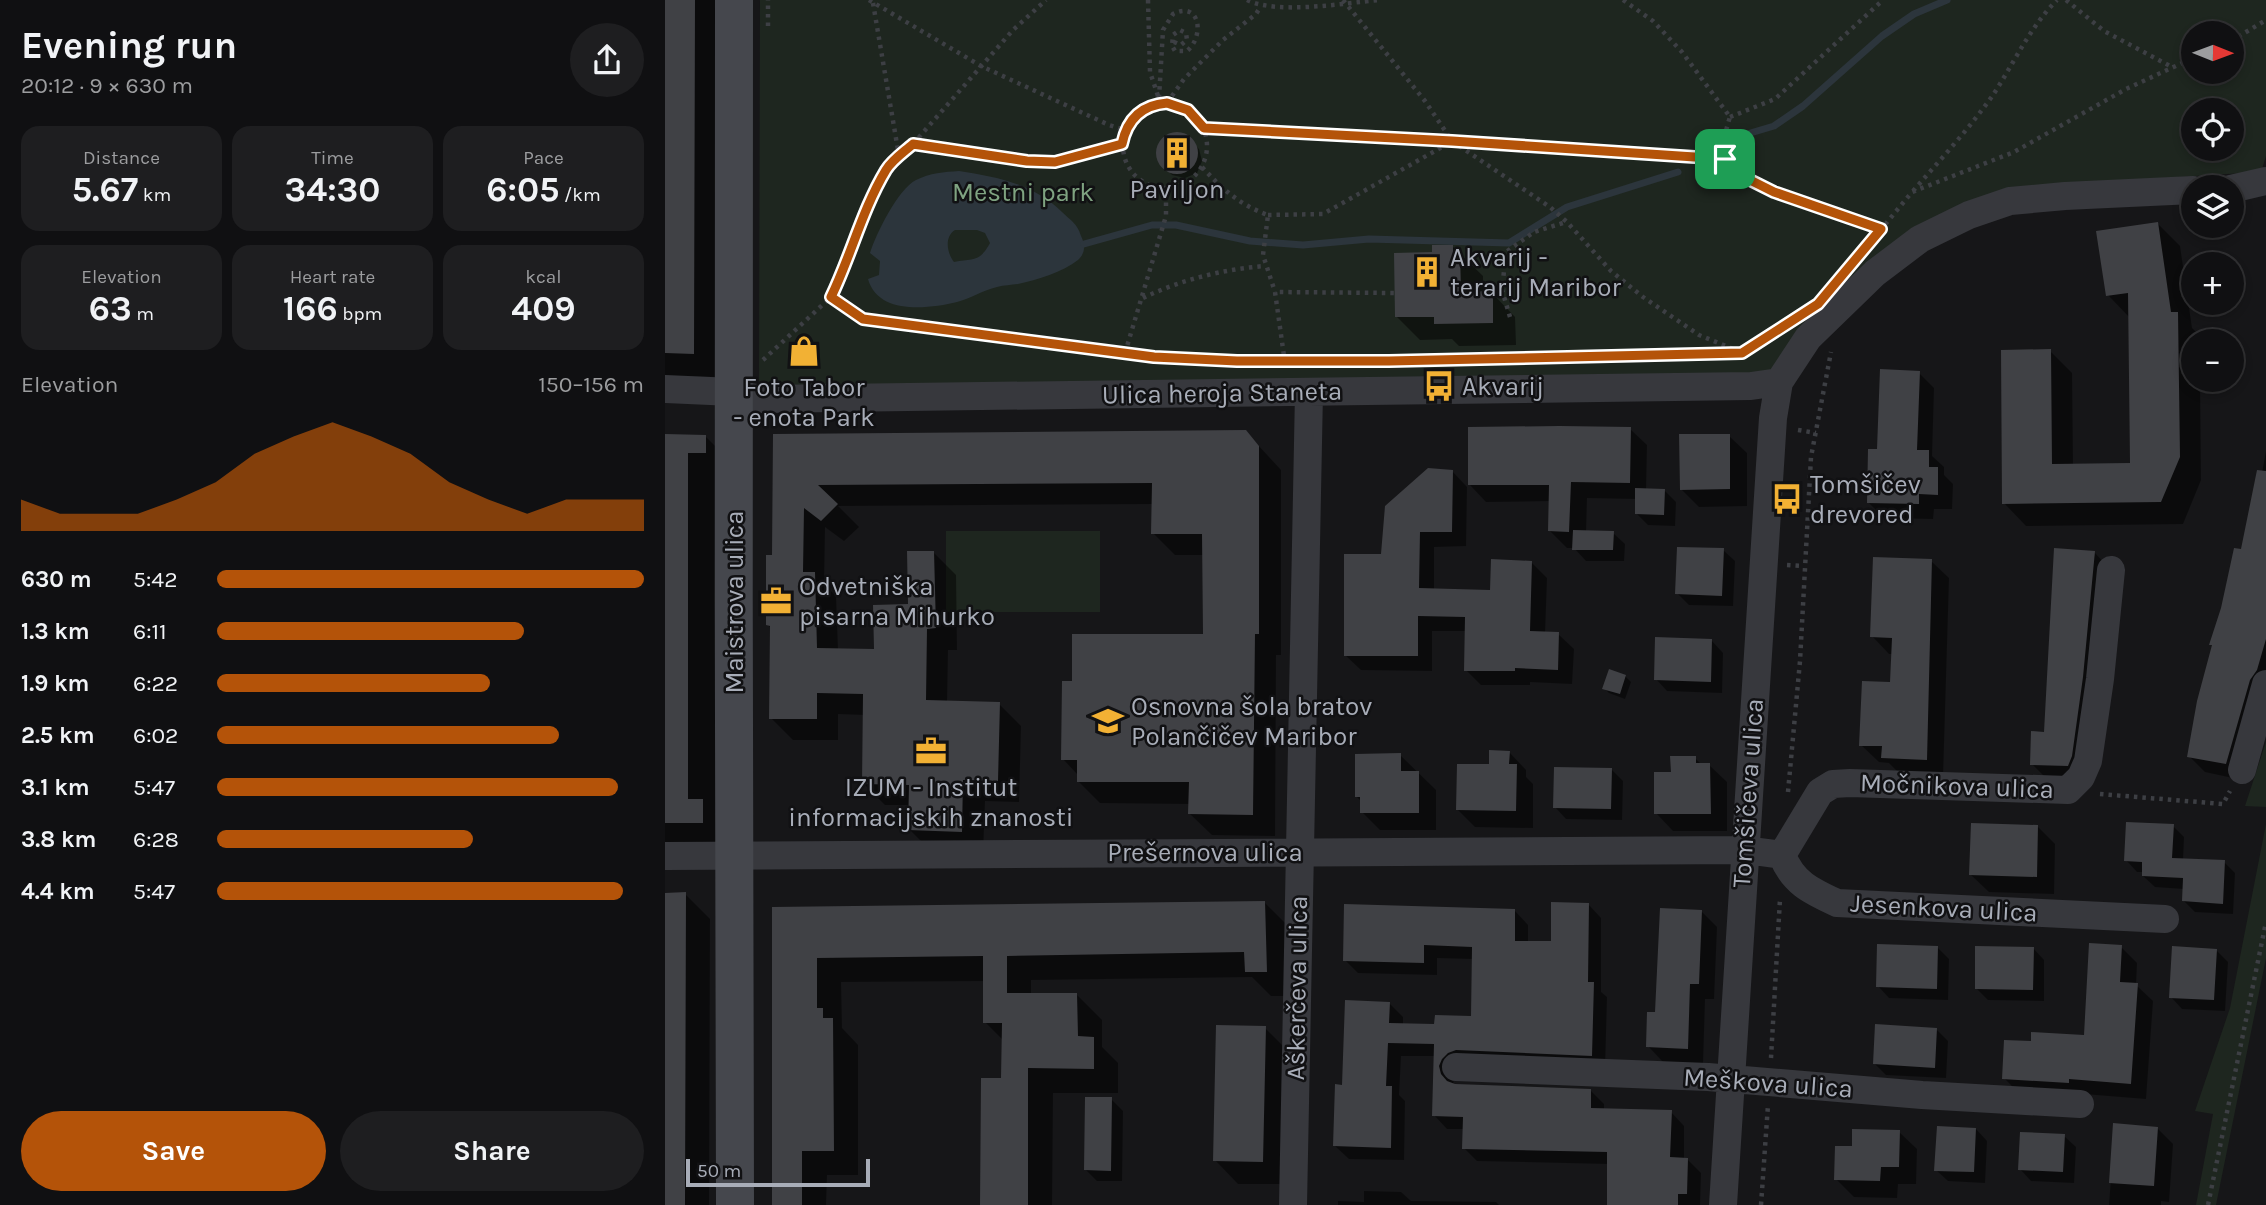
<!DOCTYPE html>
<meta charset="utf-8">
<style>
body{margin:0;font-family:Karla,sans-serif;background:#1e1e20;color:#f1f3f6;height:100vh;display:flex;flex-direction:column;font-size:26px;white-space:nowrap}
*{box-sizing:border-box;margin:0}
p{font-size:23px;color:#9c9d9f}
.icon{flex:none;width:38px;height:38px;fill:none;stroke:currentColor;stroke-width:2;stroke-linecap:round;stroke-linejoin:round}
.map{position:relative;flex:1;overflow:hidden}
.panel{display:flex;flex-direction:column;background:#101012;width:665px}
.panel>*{flex:none}
.needle{width:46px;rotate:91deg}
.buttons{position:absolute;left:1516px;top:21px;display:grid;gap:14px}
.buttons a{display:grid;place-items:center;width:63px;height:63px;border-radius:50%;background:#101012;box-shadow:0 4px 10px #0003,0 0 0 2px #303032;font-size:35px}
.scale{position:absolute;left:21px;bottom:18px;width:184px;box-sizing:border-box;padding-left:7px;border:4px solid #a8adb8;border-top:0;font-size:19px;line-height:24px;white-space:nowrap;color:#a8adb8;-webkit-text-stroke:5px #111113;paint-order:stroke}
.pin{position:absolute;display:grid;place-items:center;width:60px;height:60px;color:#fff;margin:-30px;border-radius:14px;box-shadow:0 4px 10px #0006}
.round{display:grid;place-items:center;flex:none;width:74px;height:74px;border-radius:37px;background:#1e1e20}
.head{display:flex;align-items:center;justify-content:space-between;height:119px;padding:0 21px}
h1{font-size:38px;font-weight:700;line-height:52px}
.metrics{display:grid;grid-template-columns:repeat(3,1fr);gap:10px;height:119px;padding:7px 21px}
.metrics div{display:grid;align-content:center;border-radius:18px;background:#1e1e20;text-align:center}
.metrics b{font-size:35px;font-weight:700}
.metrics small{font-size:19px;font-weight:400}
.metrics p{font-size:19px}
.chart{height:196px;padding:14px 21px}
.chart p{display:flex;justify-content:space-between}
.chart svg{width:100%;height:126px;margin-top:7px;fill:#b45309;opacity:.7}
.primary-button{display:flex;gap:14px;margin-top:auto;padding:14px 21px}
.primary-button a{flex:1;height:80px;border-radius:42px;background:#b45309;color:#fff;font-size:28px;font-weight:700;line-height:80px;text-align:center}
.primary-button a+a{background:#1e1e20;color:#f1f3f6}
ul{padding:0 21px;list-style:none;font-size:23px}
li{display:grid;grid-template-columns:112px 84px 1fr;align-items:center;height:52px}
li i{height:18px;border-radius:9px;background:#b45309}
main{display:flex;flex:1;min-height:0}
.map>svg:first-child{display:block}
.green{fill:#1e261f;fill-rule:evenodd}
.water{fill:#2c353c;fill-rule:evenodd}
.shadow{fill:#0007}
.lines{fill:none;stroke-linecap:round;stroke-linejoin:round}
.stream{stroke:#2c353c;stroke-width:7}
.building{fill:#404145}
.path{stroke:#3d3f44;stroke-width:4.5;stroke-dasharray:3.5 5;stroke-linecap:butt}
.street{stroke:#37383d;stroke-width:28}
.secondary{stroke:#45474d;stroke-width:38}
.route-casing{stroke:#fff;stroke-width:14}
.route{stroke:#b45309;stroke-width:9}
.labels{text-anchor:middle;dominant-baseline:central;stroke-width:5;stroke-linejoin:round;paint-order:stroke}
.poi-label{font-size:26px;fill:#a8adb8;stroke:#111113;text-anchor:start}
.park-label{font-size:26px;fill:#7fa381;stroke:#111113}
.street-label{font-size:26px;fill:#a8adb8;stroke:#111113}
</style>
<main>
<section class="panel">
<div class="head"><div><h1>Evening run</h1><p>20:12 · 9 × 630 m</p></div><a class="round"><svg class="icon" aria-label="share" viewBox="0 0 24 24"><path d="M12 15V3M7 8l5-5 5 5M5 13v7h14v-7"/></svg></a></div>
<div class="metrics">
<div><p>Distance</p><b>5.67<small> km</small></b></div>
<div><p>Time</p><b>34:30</b></div>
<div><p>Pace</p><b>6:05<small> /km</small></b></div>
</div>
<div class="metrics">
<div><p>Elevation</p><b>63<small> m</small></b></div>
<div><p>Heart rate</p><b>166<small> bpm</small></b></div>
<div><p>kcal</p><b>409</b></div>
</div>
<div class="chart"><p><span>Elevation</span>150–156 m</p>
<svg viewBox="0 0 160 44" preserveAspectRatio="none"><path d="M0 44V33L10 38L20 38L30 38L40 33L50 27L60 17L70 11L80 6L90 11L100 17L110 27L120 33L130 38L140 33L150 33L160 33V44z"/></svg>
</div>
<ul>
<li><b>630 m</b>5:42<i style="width:100%"></i></li>
<li><b>1.3 km</b>6:11<i style="width:72%"></i></li>
<li><b>1.9 km</b>6:22<i style="width:64%"></i></li>
<li><b>2.5 km</b>6:02<i style="width:80%"></i></li>
<li><b>3.1 km</b>5:47<i style="width:94%"></i></li>
<li><b>3.8 km</b>6:28<i style="width:60%"></i></li>
<li><b>4.4 km</b>5:47<i style="width:95%"></i></li>
</ul>
<div class="primary-button"><a>Save</a><a>Share</a></div>
</section>
<div class="map">
<svg width="1601" height="1205" viewBox="0 0 1601 1205">
<rect width="100%" height="100%" fill="#161618"/>
<path class="green" d="M95,0h1506v156l-5,16 -198,12 -129,51 -153,143 -1022,7zM1528,33h38v39h-38zM1528,110h38v39h-38z
M281,531h154v81h-154z
M1601,742v65l-21,-1z
M1601,824v134l-50,247h-20l17,-91 -18,-3 35,-103z"/>
<path class="water" d="M294,171c39,6 74,13 103,41 9,9 15,11 19,24 4,8 5,17 -3,24 -15,12 -41,20 -60,24 -7,1 -14,1 -21,3 -14,3 -27,12 -40,15 -29,7 -79,13 -89,-23l11,-4 1,-14 -10,-8c6,-19 28,-64 46,-73 14,-7 28,-8 43,-9zM290,230h22l8,3 5,10c-11,20 -16,15 -36,19 -7,-9 -10,-25 1,-32z"/>
<path class="shadow" d="M0,0h53l-1,377 -52,-1z
M507,134l12,1 15,14 3,12 -5,12 -12,5 -13,-3 -14,-17 -1,-7 5,-11z
M1493,224l22,22 12,82 8,8v5h-7v39h7l1,100 -18,44 -157,2 -22,-23 46,-152 22,22 1,92h59l-2,-147 -22,-23z
M788,247l30,29v17h9l23,24 1,28 -57,1 -7,-7 -32,1 -24,-24 38,-62z
M1254,373l15,15 -2,68 12,11v8l9,9 -1,25h-18l-1,10 -49,-1 -15,-15 10,-52z
M965,429l17,16 -1,45h18l12,12 -1,24 -27,-1 -11,-11v-15l-50,-1 -1,34 27,1 12,11 -1,17h-38l-12,-13h-7l-17,-17 1,-30 -65,1 -16,-17z
M580,431l36,39v185h-5l-1,181 -63,-1 -22,-21v-10l-90,-1 -22,-22v-6l-15,-16 10,-77 131,-47v-80h-29l-22,-22 1,-29 -316,2 21,21 -15,14 -19,-14 -1,57 12,12 2,54 38,1 34,-45 24,-53 22,22 1,75h-9l-1,53 52,1 22,22 -2,76 -34,-1 -2,52 -51,-1 -22,-22 1,-25h-26l-22,-22 2,-68 -27,-1v26h-45l-22,-22 1,-89 -4,-4 5,-68 2,-121z
M0,436h40l34,34 -3,385h-71z
M1064,436l18,17v53l-48,1 -18,-18z
M1601,451v244l-24,85 -37,-8 -16,-16 24,-110 -2,-2 31,-93 16,-56z
M787,471l15,16 -1,59 -32,1v43l57,1 41,-28 15,15 -2,56h13l16,15 -2,35 -42,-2v3h-49l-15,-15v-39h-34v40l-71,-1 -16,-15 37,-99z
M1058,550l12,11 -2,45 -44,-1 -12,-12z
M1430,553l11,12 -27,212 -35,-1 -12,-12 13,-30z
M1266,561l18,17 -6,199 -42,-2 -12,-12 -10,-1 -18,-17 30,-61 2,-30h-4l-17,-18z
M1047,641l11,12 -1,40 -55,-2 -11,-12z
M960,676l6,6 -6,17 -16,-6 -5,-5z
M844,752l17,18v7l7,7v44l-58,-1 -17,-17 32,-44z
M735,755l36,35v40h-56l-18,-18v-10l-5,-5z
M1030,758l7,7h7l18,17v49h-54l-17,-18 16,-39z
M946,769l12,12 -1,39 -56,-1 -11,-12z
M1372,826l18,18 -1,50 -65,-2 -18,-17z
M1508,826l11,11 -1,23 41,2 11,11 -2,41 -38,-2 -11,-11v-12l-29,-2 -12,-11 1,-4h-7l-11,-12z
M0,894h20l25,25 -1,286h-44z
M600,903l25,25 1,68h-20l-19,-19 -221,3v15h46l25,25v27l16,16v30h-65l-1,112h-70l21,-125 1,-39 -19,-19v-41l-144,1 1,46 16,17v130h-31l-1,30h-53l1,-296z
M923,904l13,14v74l6,5 -2,72 -150,3 -2,13 138,6 13,13v6l67,2 13,14v33h3l14,14 -1,32h-91v-41l-132,-3 -13,-13v-19h-17l-13,-14 1,-59h-34l-2,39 6,6 -1,59 -55,-1 -14,-13 9,-60 45,-83 14,14v8l33,1 36,-8 1,-59 -36,-1v17l-79,-2 -13,-13 170,-49 13,14v18h24z
M1036,911l16,16 -3,72h-9l-2,65 -40,-2 -15,-16 9,-32z
M1456,947l16,16 -1,22 17,16 -7,98 -62,-5h-64l-16,-16 28,-35 54,-6z
M1273,948l11,11 -1,41 -59,-2 -11,-12z
M1368,948l11,12v41l-56,-1 -12,-12z
M1552,951l11,11 -3,49 -43,-2 -11,-12z
M600,1028l23,23 -2,133h-48l-23,-24z
M1271,1029l12,12 -2,37 -60,-3 -11,-11z
M446,1099l12,12 -1,70h-25l-11,-11z
M1450,1125l42,3 16,16 -4,58 -8,-1v4h-52z
M1311,1129l11,12 -2,42 -37,-2 -12,-11z
M1234,1132l18,17 -1,35h-18l-1,14 -43,-1 -18,-18 17,-31z
M1399,1136l12,11 -2,36 -43,-2 -11,-12z
M699,1191l37,1 10,9 85,1 3,3h-161v-4l26,1z"/>
<g class="lines">
<path class="stream" d="M1072,137l37,-11 29,-20 79,-70 32,-22 33,-14
M419,244l68,-19h24l74,16 53,4 66,-6 140,4 58,-36 111,-35"/>
</g>
<path class="building" d="M0,0h30l-1,354 -29,-1z
M491 153a21 21 0 1 1 42 0a21 21 0 1 1-42 0Z
M1493,222l13,90h7l2,145 -19,45 -159,2 -1,-154 50,-1 1,115 78,-1 -2,-170 -22,3 -10,-65z
M767,245h21v6h7l1,41 32,-1v32l-59,1v-7h-39l-1,-64 38,-1z
M1215,369l40,2 -3,79h12v17h9v28l-19,-1v10l-52,-1 1,-54h9z
M895,426l71,1 -1,56 -59,-1 -2,50 -21,-1 1,-46h-81v-58z
M581,430l13,16v188h-4l-2,181 -65,-1 1,-32h-112v-22h-16l1,-79h10v-47h131l-1,-100h-51l1,-51 -334,2 20,19 -17,17 -17,-13 -1,64h12l2,76 57,1 -1,-44 35,-1 -1,-53h27l2,77 -9,1 -1,71 74,2 -2,79 -35,-1 -1,52 -54,-2 1,-45 -47,-1 1,-90 -46,-1v26h-48l1,-93 -4,-1v-70h6l1,-121z
M0,434l41,1v18h-18v346h15v24h-38z
M1014,434h51v55l-50,1z
M763,468l25,2 -1,62h-32l-1,56 71,2 1,-31 41,2 -2,70 29,1 -1,38 -43,-2v3h-51l1,-54 -47,-1v40h-74v-102h37l4,-48z
M1592,470l9,1v168l-9,31 -7,10 -24,84 -39,-7 10,-56 15,-56h-3l12,-37 13,-60 7,1z
M970,488l30,1 -1,26 -29,-1z
M908,530l41,1 -1,19h-41z
M1012,547l47,1 -2,48 -47,-2z
M1389,548l41,3 -12,126 -11,79 -4,10 -38,-1 1,-34 13,1z
M1208,557l59,2 -5,201 -46,-2 1,-12h-23l3,-65 28,1 2,-44 -22,-1z
M990,637l57,2 -1,43 -57,-2z
M944,669l17,6 -6,19 -18,-5z
M824,750l21,1 -1,13h8l-1,47 -60,-1 1,-46h32z
M736,753v18h18v42h-59v-16h-5v-43z
M1005,756h26v7h14l1,51h-57v-42h17z
M889,767l58,1 -1,41 -58,-1z
M1461,822l48,2 -2,34 53,2 -2,44 -41,-3 1,-23 -41,-2v-14l-18,-1z
M1306,823l67,2 -1,52 -68,-2z
M21,892l-1,313h-20v-312z
M600,901l2,71h-22l-1,-20 -237,4v37h70l1,43 16,1v32l-66,-1v137h-48l1,-127h20l1,-55h-19v-67l-166,2v50h6v10h10l1,133h-32v54h-30v-298z
M886,902l38,1 -1,79h6l-2,74 -136,-6 -8,3 -6,6 -3,7 2,8 6,7 8,3 136,5v19l81,2 -2,47 18,1 -1,36h-9v11h-71v-53l-145,-3 1,-32 -31,-1 2,-72 -46,-1 -2,43h6l-1,62 -58,-2 2,-62 7,1 3,-85 45,2 -1,21 45,1 1,-9 36,1 1,-69 -48,-2v18l-81,-2 1,-57 171,5v32h36z
M995,908l42,2 -3,74h-9l-2,65 -42,-2 1,-35h8z
M1424,943l33,2 -2,37 18,1 -7,101 -62,-5v4l-67,-4 2,-39 27,1v-9l53,3z
M1212,944l61,2 -1,43 -61,-2z
M1310,946l59,1 -1,43 -58,-1z
M1507,946l45,3 -3,51 -45,-2z
M1210,1024l62,4 -2,40 -62,-4z
M551,1025l50,1 -3,136 -50,-1z
M420,1097h27l-1,74 -27,-1z
M1448,1123l45,4 -4,59 -45,-3z
M1272,1126l39,2 -2,44 -40,-1z
M1187,1129l48,1 -1,37h-18l-1,14 -46,-1 1,-34h17z
M1355,1132l45,2 -2,38 -45,-2z"/>
<g class="lines">
<path class="path" d="M204,0l112,66 128,59 16,5
M483,0l2,72 8,24
M582,0c31,15 97,3 132,0
M678,0l82,101 27,40 98,66 17,15 44,49 32,26 56,38 39,16
M958,0l30,21 29,31 48,65c-4,12 -9,31 -5,43 10,26 127,60 156,69
M1401,0l38,31 68,36
M208,3l26,153
M103,26v-26
M1566,41l35,-21
M494,98l4,-68 10,-16c27,-14 32,22 14,37h-12l-3,-5 1,-11 7,-5 6,3 1,7 -6,5 -7,-3
M502,103l17,-24 39,-39 33,-26 5,-8
M458 146a42 42 0 1 1 84 0a42 42 0 1 1-84 0Z
M1065,117l45,-18 108,-99
M539,128l248,13 273,18
M248,144l100,-114 33,-30
M537,167c20,22 38,38 66,48l-5,40 12,37
M1248,191c27,-31 56,-62 80,-96 21,-32 37,-68 64,-95
M603,215l55,-1 128,-72
M1204,244l43,-52 102,-40 112,-63 67,-31
M166,297l32,22 291,38 83,4h152l353,-8 42,-26
M478,298c37,-18 81,-29 122,-32
M845,317l-8,-27 4,-38 28,-20 32,-10
M460,353l41,-137v-28
M98,360l68,-63 11,-23 9,-28 36,-78 26,-24 114,17 28,1 67,-18
M620,363l-10,-71 119,1
M1133,430l18,3
M1122,565l17,1
M1123,792l12,-131 11,-204 20,-105
M1435,794l123,10 7,-13
M1106,1058l9,-159
M1096,1205l7,-100
M1543,1205l58,-283"/>
<path class="street" d="M1566,189l35,-8
M0,389l68,3 26,7 992,-13 28,-4
M1577,770l24,-86
M1117,855l38,-63 13,-8 17,-1 218,7 13,-13 7,-16 12,-82 11,-109
M0,856l1080,-6 37,5c11,28 29,36 55,48l328,16
M791,1067l252,10 214,18 158,9
M628,1205l16,-813
M1058,1205l50,-787 6,-36 29,-44 67,-65 45,-34 49,-24 41,-14 55,-5 128,-6"/>
<path class="secondary" d="M69,0c-3,402 2,803 1,1205"/>
</g>
<g class="lines">
<defs>
<path id="route" d="M502,103l21,7 16,18 248,13 273,18 9,13 40,20 107,37 -63,75 -76,49 -353,8h-152l-83,-4 -291,-38 -32,-22c20,-41 31,-87 55,-127 6,-10 18,-18 27,-26l114,17 28,1 67,-18c5,-24 19,-39 45,-41z"/>
</defs>
<use href="#route" class="route-casing"/>
<use href="#route" class="route"/>
</g>
<defs>
<symbol id="building-bare" viewBox="-9 -9 18 18"><path d="M-4-6H4V6H1V3H-1V6H-4ZM-2.5-4.3h1.7v1.8h-1.7ZM.8-4.3h1.7v1.8H.8ZM-2.5-1h1.7V.8h-1.7ZM.8-1h1.7V.8H.8Z" fill="#f2b134" stroke="#111113" stroke-width="2.5" paint-order="stroke"/></symbol>
<symbol id="shop-bare" viewBox="-9 -9 18 18"><path d="M-5-2.5h2.3a2.7 3.5 0 0 1 5.4 0H5L5.5 6h-11ZM-1.5-2.5h3a1.5 2.3 0 0 0-3 0Z" fill="#f2b134" stroke="#111113" stroke-width="2.5" paint-order="stroke"/></symbol>
<symbol id="bus-bare" viewBox="-9 -9 18 18"><path d="M-5-6H5V4H4V6H2V4H-2V6H-4V4H-5ZM-3.5-4V0h7V-4ZM-3.5 1.2v1.5H-2V1.2ZM2 1.2v1.5H3.5V1.2Z" fill="#f2b134" stroke="#111113" stroke-width="2.5" paint-order="stroke"/></symbol>
<symbol id="office-bare" viewBox="-9 -9 18 18"><path d="M-6-3h4V-5.5h4V-3h4V5H-6ZM-1-4.5V-3h2v-1.5ZM-6 0V1H6V0Z" fill="#f2b134" stroke="#111113" stroke-width="2.5" paint-order="stroke"/></symbol>
<symbol id="school-bare" viewBox="-9 -9 18 18"><path d="M0-5L7-2L0 1L-7-2ZM-4 1L0 2.5L4 1V4Q0 6-4 4Z" fill="#f2b134" stroke="#111113" stroke-width="2.5" paint-order="stroke"/></symbol>
</defs>
<g fill-rule="evenodd">
<use href="#building-bare" x="490" y="131" width="44" height="44"/>
<use href="#building-bare" x="740" y="250" width="44" height="44"/>
<use href="#shop-bare" x="117" y="329" width="44" height="44"/>
<use href="#bus-bare" x="752" y="364" width="44" height="44"/>
<use href="#bus-bare" x="1100" y="477" width="44" height="44"/>
<use href="#office-bare" x="89" y="579" width="44" height="44"/>
<use href="#school-bare" x="421" y="699" width="44" height="44"/>
<use href="#office-bare" x="244" y="729" width="44" height="44"/>
</g>
<g class="labels">
<g class="poi-label">
<text x="512" y="189" text-anchor="middle">Paviljon</text>
<text x="785" y="257">Akvarij -<tspan x="785" dy="30">terarij Maribor</tspan></text>
<text x="797" y="386">Akvarij</text>
<text x="139" y="387" text-anchor="middle">Foto Tabor<tspan x="139" dy="30">- enota Park</tspan></text>
<text x="1145" y="484">Tomšičev<tspan x="1145" dy="30">drevored</tspan></text>
<text x="134" y="586">Odvetniška<tspan x="134" dy="30">pisarna Mihurko</tspan></text>
<text x="466" y="706">Osnovna šola bratov<tspan x="466" dy="30">Polančičev Maribor</tspan></text>
<text x="266" y="787" text-anchor="middle">IZUM - Institut<tspan x="266" dy="30">informacijskih znanosti</tspan></text>
</g>
<g class="park-label">
<text x="358" y="192">Mestni park</text>
</g>
<g class="street-label">
<text transform="translate(557 393) rotate(-1)">Ulica heroja Staneta</text>
<text transform="translate(69 602) rotate(-90)">Maistrova ulica</text>
<text transform="translate(1292 786) rotate(2)">Močnikova ulica</text>
<text transform="translate(1083 793) rotate(-86)">Tomšičeva ulica</text>
<text x="540" y="852">Prešernova ulica</text>
<text transform="translate(1279 908) rotate(3)">Jesenkova ulica</text>
<text transform="translate(632 988) rotate(-89)">Aškerčeva ulica</text>
<text transform="translate(1103 1083) rotate(4)">Meškova ulica</text>
</g>
</g>
</svg>
<div class="buttons">
<a><svg class="needle" viewBox="-14 -14 28 28"><path d="M0-13l5 13h-10z" fill="#e53935"/><path d="M0 13l5-13h-10z" fill="#9c9d9f"/></svg></a>
<a><svg class="icon" aria-label="locate" viewBox="0 0 24 24"><circle cx="12" cy="12" r="6"/><path d="M12 2v4M12 18v4M2 12h4M18 12h4"/></svg></a>
<a><svg class="icon" aria-label="layers" viewBox="0 0 24 24"><path d="M12 4l9 5-9 5-9-5zM3 14l9 5 9-5"/></svg></a>
<a>+</a>
<a>−</a>
</div>
<div class="scale">50 m</div>
<div class="pin" style="left:1060px;top:159px;background:#1e9e55"><svg class="icon" aria-label="arrive" viewBox="0 0 24 24"><path d="M6 21V4h12l-3 4 3 4H6"/></svg></div>
</div>
</main>
